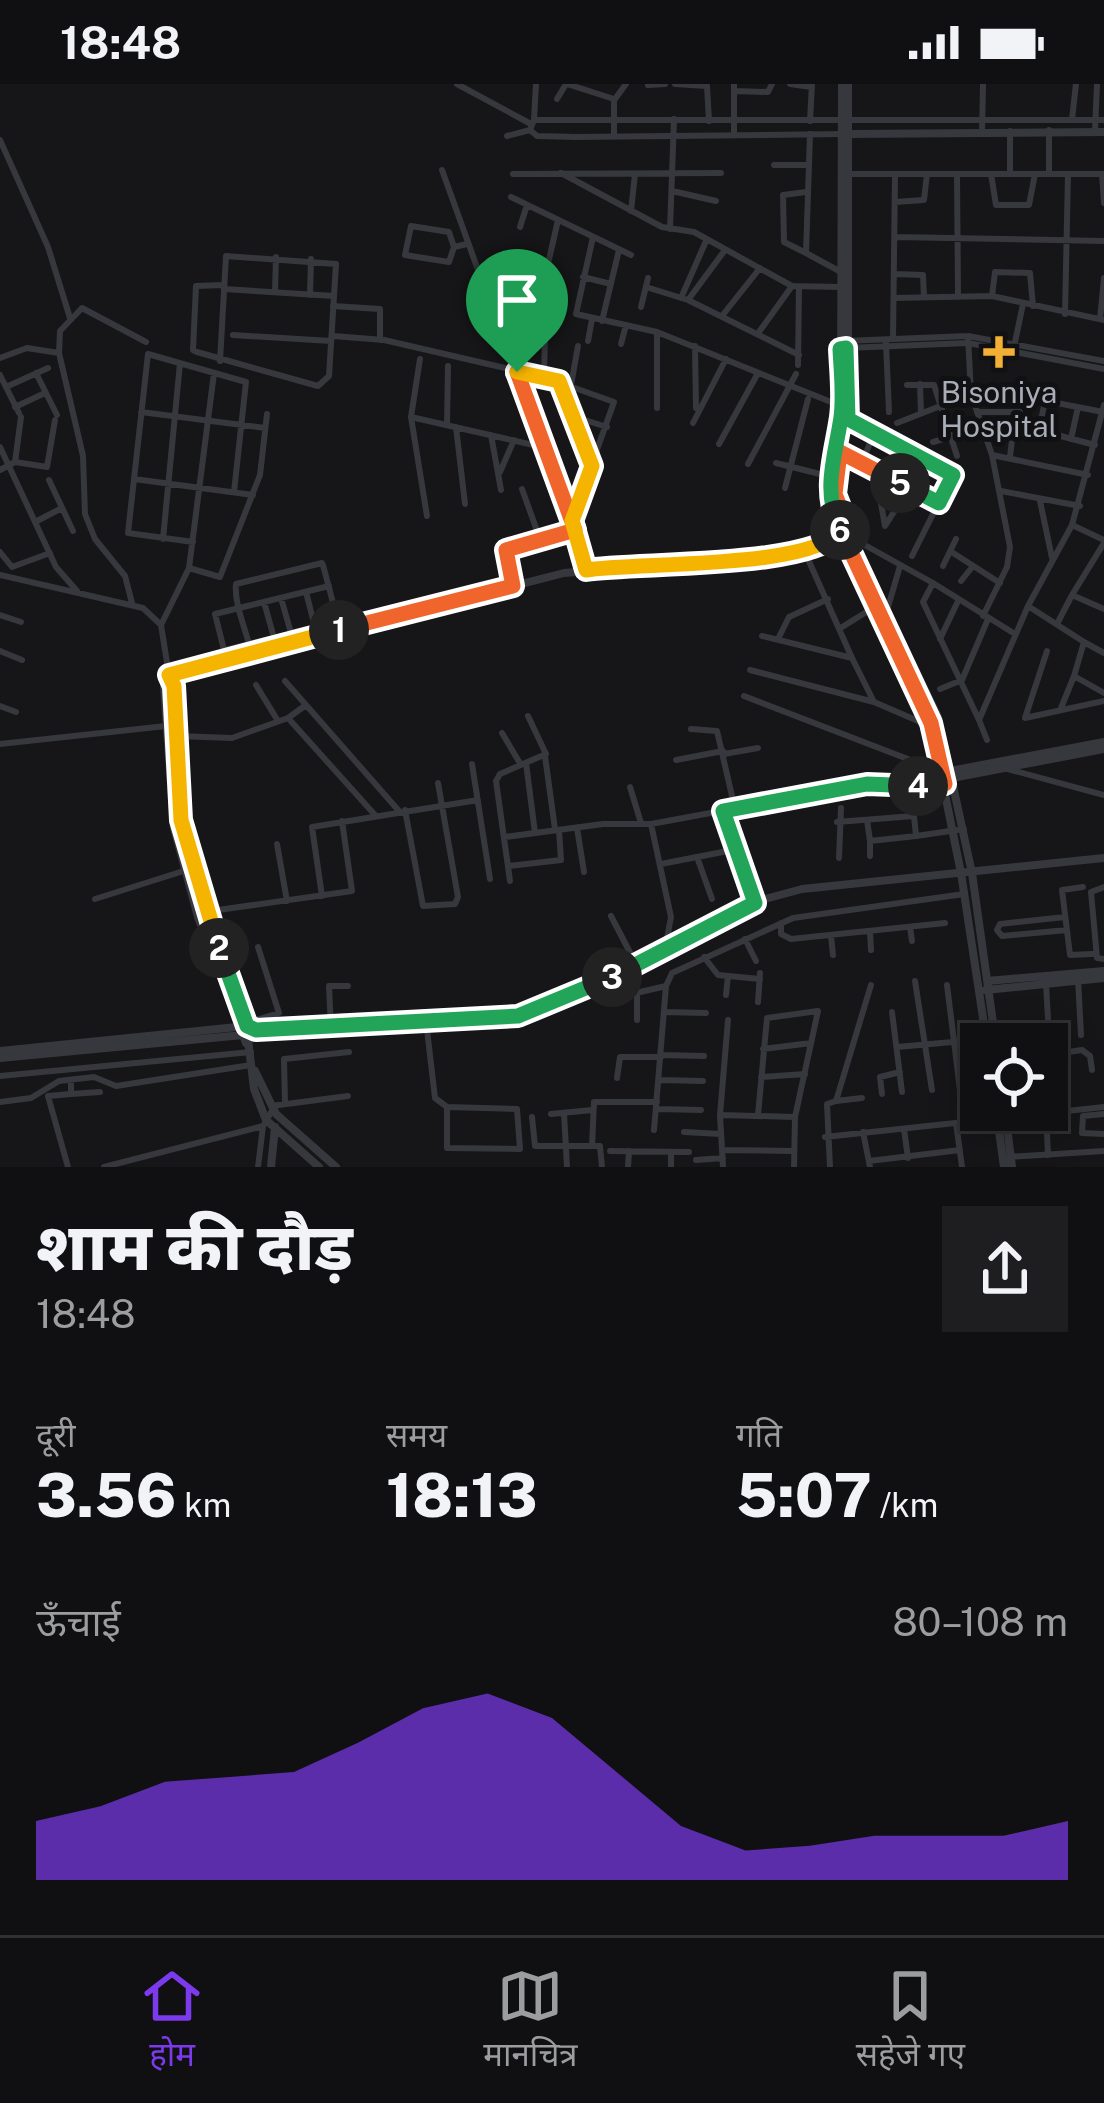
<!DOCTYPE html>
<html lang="hi">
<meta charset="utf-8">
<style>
body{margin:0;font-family:"Public Sans","Noto Sans Devanagari",sans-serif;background:#1e1e20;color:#f1f3f6;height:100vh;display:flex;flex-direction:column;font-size:45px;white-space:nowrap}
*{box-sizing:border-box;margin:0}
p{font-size:39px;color:#9c9d9f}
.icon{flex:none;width:66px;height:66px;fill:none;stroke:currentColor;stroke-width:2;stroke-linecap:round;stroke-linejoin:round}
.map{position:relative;height:1083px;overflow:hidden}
.panel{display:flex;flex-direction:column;background:#101012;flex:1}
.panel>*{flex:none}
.controls{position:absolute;left:960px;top:939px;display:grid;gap:24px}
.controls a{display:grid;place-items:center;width:108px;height:108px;border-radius:0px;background:#101012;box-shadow:0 6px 30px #0003,0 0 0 3px #303032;font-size:60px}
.pin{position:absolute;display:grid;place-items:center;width:102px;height:102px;color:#fff;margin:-123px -51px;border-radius:50% 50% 50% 0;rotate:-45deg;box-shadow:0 0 12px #0007}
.pin .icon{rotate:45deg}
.km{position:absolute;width:60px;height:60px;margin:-30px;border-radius:50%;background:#222;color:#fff;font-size:33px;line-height:60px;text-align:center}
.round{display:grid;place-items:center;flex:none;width:126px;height:126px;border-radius:0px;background:#1e1e20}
.overview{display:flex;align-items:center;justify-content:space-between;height:204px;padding:0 36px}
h1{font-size:66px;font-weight:800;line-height:90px}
.metrics{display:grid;grid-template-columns:repeat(3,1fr);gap:18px;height:204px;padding:12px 36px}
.metrics div{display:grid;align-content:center}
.metrics b{font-size:60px;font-weight:800}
.metrics small{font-size:33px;font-weight:400}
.metrics p{font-size:33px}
.chart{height:336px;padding:24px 36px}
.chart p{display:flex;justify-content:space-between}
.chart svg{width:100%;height:216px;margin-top:12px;fill:#7c3aed;opacity:.7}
.status{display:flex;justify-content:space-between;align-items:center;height:84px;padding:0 60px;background:#101012;direction:ltr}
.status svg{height:33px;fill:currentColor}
.tabs{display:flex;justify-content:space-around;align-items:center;height:168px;border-top:3px solid #303032;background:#101012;font-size:33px;color:#9c9d9f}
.tabs a{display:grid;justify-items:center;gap:6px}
.tabs .current{color:#7c3aed}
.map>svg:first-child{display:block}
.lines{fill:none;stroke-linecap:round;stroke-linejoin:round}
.minor{stroke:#37383d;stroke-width:6}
.tertiary{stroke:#37383d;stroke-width:8}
.split-1-casing{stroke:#fff;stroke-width:24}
.split-2-casing{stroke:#fff;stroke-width:24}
.split-3-casing{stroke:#fff;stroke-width:24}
.split-4-casing{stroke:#fff;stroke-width:24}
.split-5-casing{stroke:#fff;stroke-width:24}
.split-6-casing{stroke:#fff;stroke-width:24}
.split-7-casing{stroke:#fff;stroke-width:24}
.split-1{stroke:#f0652b;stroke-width:15}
.split-2{stroke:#f5b400;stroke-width:15}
.split-3{stroke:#22a559;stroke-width:15}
.split-4{stroke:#22a559;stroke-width:15}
.split-5{stroke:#f0652b;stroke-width:15}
.split-6{stroke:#22a559;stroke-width:15}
.split-7{stroke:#f5b400;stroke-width:15}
.poi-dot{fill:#f2b134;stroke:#111113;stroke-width:4.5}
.labels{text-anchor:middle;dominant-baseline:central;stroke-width:10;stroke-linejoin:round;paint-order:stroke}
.poi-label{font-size:30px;fill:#a8adb8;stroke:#111113}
</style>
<div class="status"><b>18:48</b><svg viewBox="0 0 49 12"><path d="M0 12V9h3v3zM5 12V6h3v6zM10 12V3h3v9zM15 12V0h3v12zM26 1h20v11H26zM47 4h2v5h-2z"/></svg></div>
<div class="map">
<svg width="1104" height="1083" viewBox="0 0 1104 1083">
<rect width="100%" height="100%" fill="#161618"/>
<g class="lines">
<path class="minor" d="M457,0l74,40
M567,0l47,15v35
M675,0l32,2 2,35
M734,0v51
M790,0l21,3
M648,1l17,-1
M734,7l34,1 4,-8
M557,15l9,-15
M615,15l11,-15
M1072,35l4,-35
M534,36l2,-36
M810,37l2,-37
M1049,46v44
M1095,47l2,-47
M982,48l1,-48
M810,50l-4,119 35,19
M844,50l-268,3 -39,-1 -7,-6 4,-10h570
M507,52l23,-6
M0,56l48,107 22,71
M774,81h33
M442,86l144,400
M561,89l101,54 32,5 98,54 48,1
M513,90l208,-1
M849,90h255
M957,90l1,120
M991,90l5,31h33l6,-31
M1010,90v-43
M1102,90l2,29
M672,107l44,10
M806,108l-23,3 1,47 22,11
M511,113l120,58
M895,118l29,-2 3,-26
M631,127l4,-37
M520,143l7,-22
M670,145l4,-110
M593,153l-17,77 81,18 184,74
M895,153l209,4
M454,163l-5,-15 -38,-6 -6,29 44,7 5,-15 13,-3
M895,190l28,1 1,22
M583,193l28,7
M543,202l15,-66
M646,203l42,13 111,55
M224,205l110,7
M528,207l14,42
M275,208l1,-35
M310,211l1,-36
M992,212l3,-24 35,1 3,33
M681,214l25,-57
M894,214l98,-2 112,24
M688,216l37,-50
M333,222l47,3v31
M641,223l7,-29
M1065,230l3,-140
M722,232l38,-48
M1100,235l4,-41
M602,237l17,-71
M759,248l33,-46
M233,251l98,6
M333,252l51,4 160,37 70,25 -41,115
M968,252l3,58 21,61 18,92 -3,20 -24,49
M893,255l2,-164
M588,257l4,-22
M844,257l124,-5 136,25
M886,259l3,69
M621,260l5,-19
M695,262l1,62
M1014,263l9,-43
M846,264l122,-5 136,26
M59,269l24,103 2,58 10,25 30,37 7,27
M0,274l27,-10 32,5 1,-22 22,-23 64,34
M420,275l-9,58 16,99
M220,277l6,-105 110,8 -7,112 -11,10 -121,-34 -4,-2 3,-64 27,-1
M798,281l1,-78
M36,289l21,42
M0,291l19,38
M544,292l2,-81
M559,297l32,82
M920,300l1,29
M571,301l7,-39
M907,301h27l23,71
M970,302l133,26
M6,303l42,-19
M15,323l30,-14
M657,324v-76
M141,328l124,16
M977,328h43
M572,332l35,11
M411,333l131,30
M847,335l106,55 -41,82
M693,339l33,-64
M897,339l74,-29
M447,341l1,-59
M456,343l9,77
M1039,346l6,-29
M491,351l10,55
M1071,355l7,-32
M933,358l17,-5
M719,360l39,-71
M0,363l56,120 21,24
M840,368l98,51
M992,371l96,20
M1010,373l3,-26 6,-6 76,20
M15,378l6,-45
M776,379l52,13
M862,379l12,-30
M748,380l48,-90
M0,386l15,-8 32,5 8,-47
M875,386l10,56 24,-38
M500,388l14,-32
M134,395l119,16
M49,396l24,51
M785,404l23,-89
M522,405l18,50
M1001,407l79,15
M1040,417l12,57
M35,438l27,-14
M1072,441l32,-120
M163,455l17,-176
M854,455l79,44
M193,458l-65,-9 20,-179 98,28 -12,110
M804,466l48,108
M950,467l50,32
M0,468l12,15 38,-14
M943,482l13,-27
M189,484l31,9 40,-102 7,-61
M0,491l143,33 18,17 8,50
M961,497l12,-15
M513,502l-7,-36 69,-21
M306,508l9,35
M1072,511l32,-52
M281,514l10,35
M264,518l10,36
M1028,522l44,-81 32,15
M888,523l12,-41
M0,531l21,7
M1057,540l15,-29 32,14
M161,541l28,-57 25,-195
M839,545l37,-23
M762,552l90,22 22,44
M778,555l11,-22 39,-18
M940,555l18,-38
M249,560c-5,-19 -15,-42 -13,-60l86,-21 1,2 14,53 -3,4 -108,28h-2l-9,-36 114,-28
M0,567l22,9
M1047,567l-22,67 79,-17
M750,586l124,32 58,25
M1074,592l10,-34 20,11
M285,597l114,130
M256,601l22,36
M940,605l22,-9 26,-61
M744,612l195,75
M0,622l16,6
M1061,624l13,-32 30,17
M288,634l18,-13
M979,636l-56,-118 10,-19 82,51
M691,645l26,2 18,78
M502,649l19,32
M177,652l55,2 56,-20 87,97
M987,656l-8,-20 49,-114 56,36
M0,660l166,-18
M724,670l34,-6
M545,672l10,73
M676,676l47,-9
M526,679l9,70
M472,680l18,115
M1004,684l100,27
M913,702l1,30
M630,703l11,36
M405,726l18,96 32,-2 3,-7 -20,-114
M723,727l32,92
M837,738l77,-6 2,20 -46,5 -3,-21
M651,740l20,93 -6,32
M577,744l7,44
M916,752l48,-7
M505,753l98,-13h48l216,-40 78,1
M870,757v15
M277,760l10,57
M697,773l15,42
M839,774l2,-50
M661,780l72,-14
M509,782l52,-6 -2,-30
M510,797l-14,-100 4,-7 46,-20 -18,-38
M1083,803l-21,3 8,65 22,-1
M1104,803l-13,5 6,66 7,1
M322,812l-10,-69 166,-27
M95,815l98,-31
M197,829l155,-22 -10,-70
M611,832l25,48
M1065,833l-65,7 -3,6 5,6 65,-6
M781,839v11l10,5 154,-16
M910,843l2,14
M870,848l1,18
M831,852l2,19
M745,855l11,22
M704,873l14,18 42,4
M1078,895l3,56
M915,897l17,109
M1046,900l2,35
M947,901l13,105
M637,909v27
M726,911l2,-19
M619,913l47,-11
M758,918l2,-29
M664,928l42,1
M892,928l10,80
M426,937l9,77 12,9v41l73,1 -3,-40 -70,-2
M246,939l33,-10 -21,-66
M331,944l-2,-42h19
M1027,944l1,16
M897,963l89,-8
M763,965l48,-6
M1059,970l1,23
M661,971l43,1
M1047,971l35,-5 8,6 2,14
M0,992l251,-24
M761,993l44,-3
M617,994l3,-21h41
M659,996l44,1
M71,1010l29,-2
M882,1010l-2,-17 20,-5
M836,1017l26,-3
M0,1018l31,-4 28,-17 35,-4 22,9 135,-21
M285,1020l-1,-45 65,-7
M271,1022l77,-10
M657,1025l44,1
M1046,1028l2,43
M564,1029l3,54
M551,1030l41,-4
M1104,1030l-21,2 -1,17 22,1
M721,1031l74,2
M758,1031l9,-97 51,-7 -23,106 -1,50
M532,1033l3,29h65l2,21
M956,1039l6,44
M904,1045l4,29
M654,1046l12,-144 6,-13 121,-55 171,-24
M684,1048l37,2
M863,1048l7,35
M825,1053l279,-30
M592,1062l2,-44h63
M722,1066l71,1
M610,1067l79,1
M1006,1073l98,-6
M696,1076l27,-2
M869,1077l91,-11
M68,1083l-20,-71 23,-2v-13
M104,1083l159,-41 10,-17
M258,1083l5,-41
M628,1083l1,-16
M671,1083v-15
M723,1083l-3,-52 8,-95
M830,1083l-3,-63 9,-3 35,-116"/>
<path class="tertiary" d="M842,0l-1,323 -13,69 3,32 100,217 30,148 26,171
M848,0v325l-13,68 2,31 101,209 34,156 24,171
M848,50l256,-2
M169,591l395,-102 204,-16 36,-7 41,-18
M169,591l5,10 7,135 65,203 8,66 12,31 53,47
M168,592l-4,10 10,142 24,89 48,126
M950,687l154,-29
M952,694l152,-29
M987,897l117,-10
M986,906l118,-12
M0,967l247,-25 84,2 187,-12 73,-28 174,-89 37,-10 302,-31
M0,974l243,-23
M255,987l21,43 60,53
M996,1026l8,57
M1005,1026l7,57
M271,1083l4,-40"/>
</g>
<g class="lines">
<defs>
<path id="split-1" d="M339,546l174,-44 -7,-36 69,-20 -58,-158"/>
<path id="split-2" d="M219,864l-38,-128 -7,-134 -5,-11 170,-45"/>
<path id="split-3" d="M219,864l28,78 9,4 262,-14 94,-39"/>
<path id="split-4" d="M612,893l143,-74 -32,-92 144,-27 51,2"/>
<path id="split-5" d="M900,399l-60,-31 -5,42 14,36 -7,3 89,190 14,61 -27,2"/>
<path id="split-6" d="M840,446c-18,-41 -5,-72 1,-113 3,-22 0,-46 -1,-68l6,-1 2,71 105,56 -14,28 -39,-20"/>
<path id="split-7" d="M517,288l42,9 33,85 -20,55 14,49c52,-8 229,-1 254,-40"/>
</defs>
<use href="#split-1" class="split-1-casing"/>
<use href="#split-2" class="split-2-casing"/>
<use href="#split-3" class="split-3-casing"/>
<use href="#split-4" class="split-4-casing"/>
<use href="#split-5" class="split-5-casing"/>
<use href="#split-6" class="split-6-casing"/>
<use href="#split-7" class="split-7-casing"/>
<use href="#split-1" class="split-1"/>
<use href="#split-2" class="split-2"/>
<use href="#split-3" class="split-3"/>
<use href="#split-4" class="split-4"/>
<use href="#split-5" class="split-5"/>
<use href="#split-6" class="split-6"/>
<use href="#split-7" class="split-7"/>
</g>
<path class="poi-dot" d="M993 250h12v12h12v12h-12v12h-12v-12h-12v-12h12z"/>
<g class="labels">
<g class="poi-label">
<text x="999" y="308">Bisoniya<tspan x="999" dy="34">Hospital</tspan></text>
</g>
</g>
</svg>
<div class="controls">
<a><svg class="icon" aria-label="locate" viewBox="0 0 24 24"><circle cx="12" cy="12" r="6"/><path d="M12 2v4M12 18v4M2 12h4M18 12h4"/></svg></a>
</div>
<div class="pin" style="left:517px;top:288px;background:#1e9e55"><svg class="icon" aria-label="arrive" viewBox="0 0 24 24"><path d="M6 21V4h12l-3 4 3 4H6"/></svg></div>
<b class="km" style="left:339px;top:546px">1</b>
<b class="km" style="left:219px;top:864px">2</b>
<b class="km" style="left:612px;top:893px">3</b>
<b class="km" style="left:918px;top:702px">4</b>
<b class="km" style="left:900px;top:399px">5</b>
<b class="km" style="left:840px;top:446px">6</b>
</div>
<section class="panel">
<div class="overview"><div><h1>शाम की दौड़</h1><p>18:48</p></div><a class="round"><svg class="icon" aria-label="share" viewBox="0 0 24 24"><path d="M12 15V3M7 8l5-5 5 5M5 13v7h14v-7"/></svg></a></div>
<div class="metrics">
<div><p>दूरी</p><b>3.56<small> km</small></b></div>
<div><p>समय</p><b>18:13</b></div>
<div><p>गति</p><b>5:07<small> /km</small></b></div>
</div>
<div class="chart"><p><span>ऊँचाई</span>80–108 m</p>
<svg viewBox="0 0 160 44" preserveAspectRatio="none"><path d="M0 44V32L10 29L20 24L30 23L40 22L50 16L60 9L70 6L80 11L90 22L100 33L110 38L120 37L130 35L140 35L150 35L160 32V44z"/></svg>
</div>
</section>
<nav class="tabs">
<a class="current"><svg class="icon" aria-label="home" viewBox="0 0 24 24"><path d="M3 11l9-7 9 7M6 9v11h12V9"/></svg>होम</a>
<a><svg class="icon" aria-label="map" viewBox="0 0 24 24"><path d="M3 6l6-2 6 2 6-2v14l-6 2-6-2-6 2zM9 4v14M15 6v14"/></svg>मानचित्र</a>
<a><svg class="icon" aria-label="saved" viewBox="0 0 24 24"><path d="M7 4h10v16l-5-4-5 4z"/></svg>सहेजे गए</a>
</nav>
